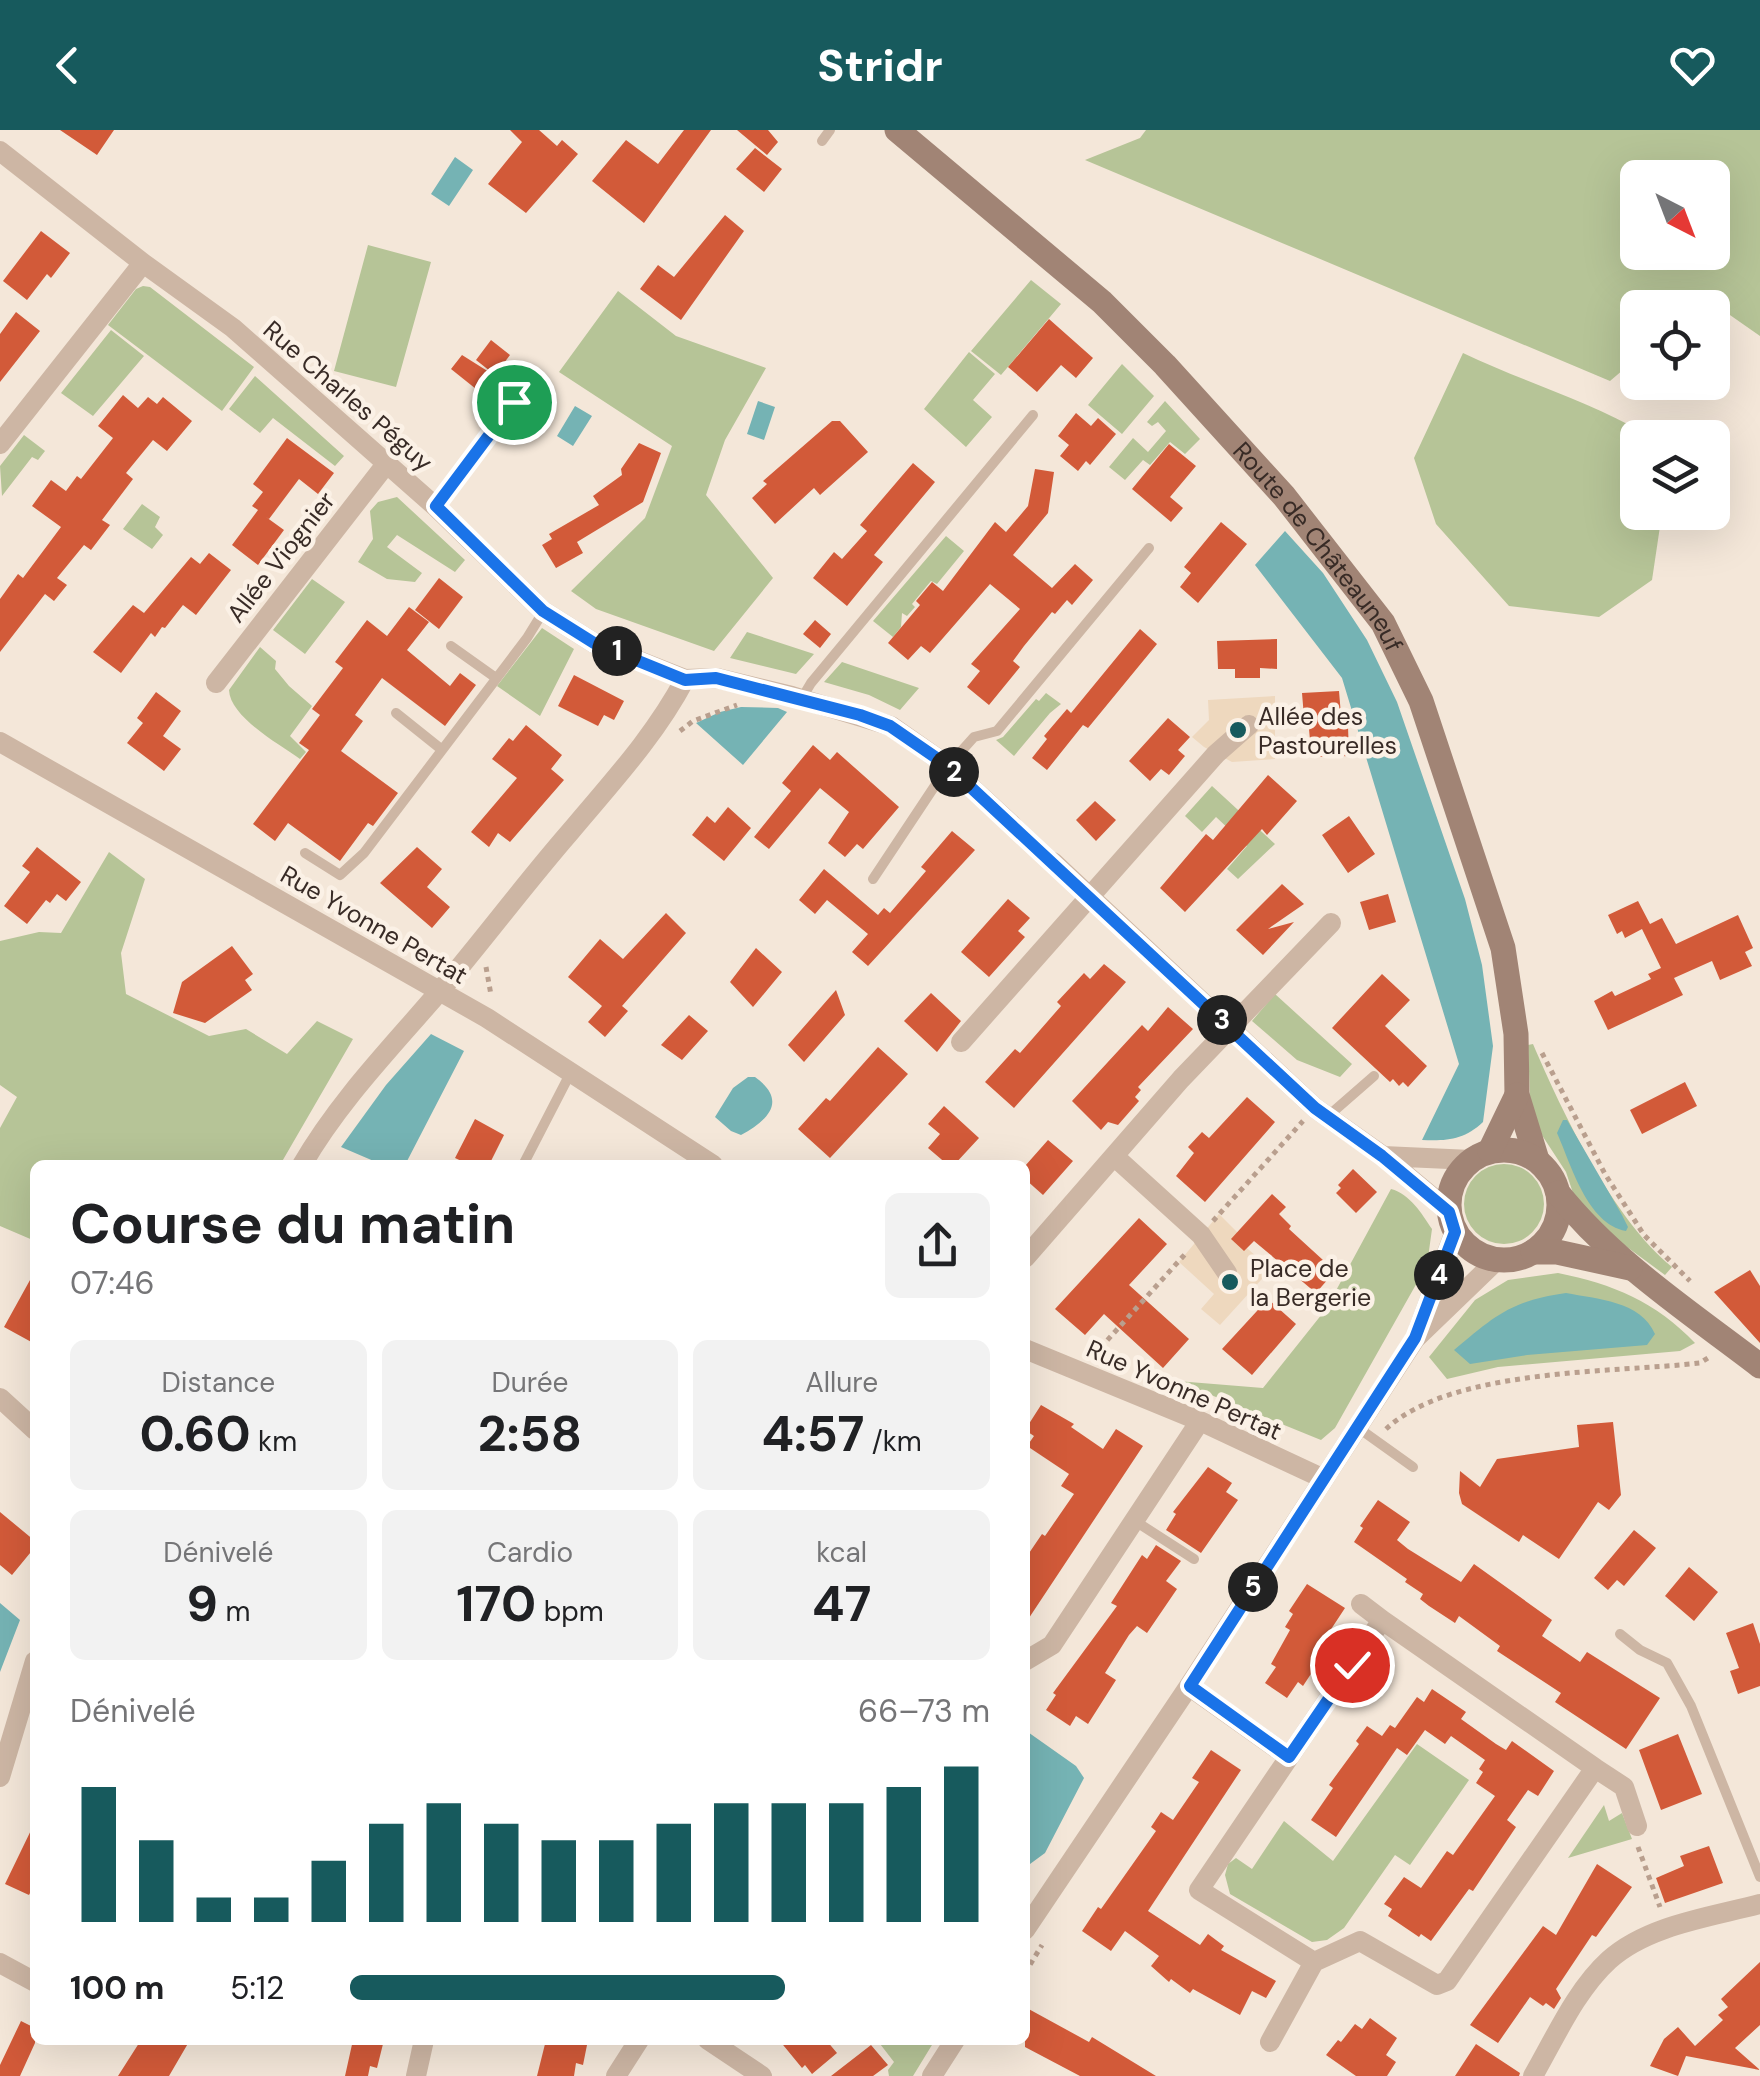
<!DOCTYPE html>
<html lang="fr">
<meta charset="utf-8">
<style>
body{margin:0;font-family:"DM Sans",sans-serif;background:#f2f2f2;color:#202124;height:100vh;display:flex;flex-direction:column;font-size:38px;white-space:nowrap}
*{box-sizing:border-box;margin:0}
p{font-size:32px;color:#757577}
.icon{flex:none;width:55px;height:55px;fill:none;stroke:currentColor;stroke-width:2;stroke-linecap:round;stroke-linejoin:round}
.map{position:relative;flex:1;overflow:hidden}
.sheet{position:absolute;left:30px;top:1030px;width:1000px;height:885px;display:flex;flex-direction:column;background:#fff;border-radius:15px;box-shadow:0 10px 40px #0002}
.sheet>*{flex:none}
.needle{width:65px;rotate:138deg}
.controls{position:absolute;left:1620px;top:30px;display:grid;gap:20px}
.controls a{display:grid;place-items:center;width:110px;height:110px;border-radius:15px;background:#fff;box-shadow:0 10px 40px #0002;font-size:50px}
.pin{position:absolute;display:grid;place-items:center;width:85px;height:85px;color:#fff;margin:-42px;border:5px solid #fff;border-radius:50%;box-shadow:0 2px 10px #0007}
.km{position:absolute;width:50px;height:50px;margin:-25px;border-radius:50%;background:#222;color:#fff;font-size:28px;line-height:50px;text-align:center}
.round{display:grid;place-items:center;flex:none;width:105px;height:105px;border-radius:15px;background:#f2f2f2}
.headline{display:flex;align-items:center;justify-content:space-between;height:170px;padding:0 40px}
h1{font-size:55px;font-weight:700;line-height:75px}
.stats{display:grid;grid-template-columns:repeat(3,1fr);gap:15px;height:170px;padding:10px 40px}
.stats div{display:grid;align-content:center;border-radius:15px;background:#f2f2f2;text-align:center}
.stats b{font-size:50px;font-weight:700}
.stats small{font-size:28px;font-weight:400}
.stats p{font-size:28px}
.chart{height:280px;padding:20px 40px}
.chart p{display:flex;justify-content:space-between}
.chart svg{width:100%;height:180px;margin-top:10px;stroke:#175a5d;stroke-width:6}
ul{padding:0 40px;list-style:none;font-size:32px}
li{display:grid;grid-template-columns:160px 120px 1fr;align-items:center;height:75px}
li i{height:25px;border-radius:12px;background:#175a5d}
header{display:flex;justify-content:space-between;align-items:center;height:130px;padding:0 40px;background:#175a5d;color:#fff;font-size:45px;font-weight:700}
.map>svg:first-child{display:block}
.green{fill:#b6c497;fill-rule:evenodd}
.plaza{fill:#eed8be}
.water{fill:#75b3b4}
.building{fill:#d25a39}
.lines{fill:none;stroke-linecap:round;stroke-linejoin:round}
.path{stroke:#b99f8e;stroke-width:5;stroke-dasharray:5 5;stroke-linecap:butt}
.service{stroke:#cdb6a4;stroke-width:10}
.minor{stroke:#cdb6a4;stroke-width:20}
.secondary{stroke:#a18475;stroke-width:25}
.route-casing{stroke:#fff;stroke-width:20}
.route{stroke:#1a73e8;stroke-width:12}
.poi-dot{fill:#175a5d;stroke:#fbf1e6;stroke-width:4}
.labels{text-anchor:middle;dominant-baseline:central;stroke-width:9;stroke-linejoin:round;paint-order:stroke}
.street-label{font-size:25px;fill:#382b26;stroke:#fbf1e6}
.poi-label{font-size:25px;fill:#382b26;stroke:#fbf1e6;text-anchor:start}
</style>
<header><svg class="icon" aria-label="back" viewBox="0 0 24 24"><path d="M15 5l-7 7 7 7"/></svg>Stridr<svg class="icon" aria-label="heart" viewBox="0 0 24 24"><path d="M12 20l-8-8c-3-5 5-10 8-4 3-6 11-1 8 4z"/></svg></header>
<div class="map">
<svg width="1760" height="1946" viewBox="0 0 1760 1946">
<rect width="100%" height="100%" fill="#f4e7d9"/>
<path class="green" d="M1146,0h614v206l-53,-37 -11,8 -58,1 -1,50 -27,23 -525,-221 55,-22zM1638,48h74v74h-74z
M368,115l63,17 -35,125 -62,-16z
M1031,150l30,24 -60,71 -30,-24z
M143,156l7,1 104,80 -32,44 -114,-86 28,-36z
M618,161l58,45 90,32 -41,72 -19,55 67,83 -59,73 -118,-42 -25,-18 74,-73 27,-72 -113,-74z
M111,200l33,26 -51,60 -32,-23z
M969,222l26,22 -22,26 19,17 -26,30 -42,-38z
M1463,223c61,29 125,48 183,81l1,3 -9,1v74l24,1 -10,67 -53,37 -90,-11 -73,-82 -22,-66z
M1122,234l32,32 -32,38 -34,-29z
M255,246l89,80 -9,10 -62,-48 -13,15 -31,-24z
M1165,271l35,38 -15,15 -15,-12 -20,23 -7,-5 -18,20 -16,-13 24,-29 15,14 18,-21 -8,-9 -6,4 -5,-4z
M24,305l21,16 -7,9 -6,-3 -30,39 -2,-30z
M397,367l68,63 -10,12 -58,-37 -10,12 35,26 -7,9 -28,-3 -29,-17 15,-23 -3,-28 8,-9z
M142,374l18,13 -5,10 8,8 -11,14 -29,-20z
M946,406l18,15 -27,33 -6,-3 -19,23 3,3 -8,9 -5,-3 -1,14 -8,10 -20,-16z
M312,449l33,23 -40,52 -32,-24z
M542,498l32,21 -34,67 -43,-30z
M747,502l67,22 -18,20 -66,-16z
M260,517l16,14 -1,8 14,17 23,20 -22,30 16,16 -6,7c-21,-15 -70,-42 -71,-69z
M842,532l77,26 -19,22 -31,-15 -45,-13z
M1046,563l15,11 -11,9 -36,43 -18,-16 7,-3 33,-38 3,2z
M1212,656l63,58 -37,35 -11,-10 20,-23 -31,-29 -14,15 -17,-16z
M109,722l36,27 -24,74 5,41 83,42 37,-7 41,25 30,-33 36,18 -73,126h-245v76l-35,-15v-98l17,-31 -17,-12v-144l39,-9 22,1z
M1275,864l77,70 -12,13 -43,-17 -45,-39z
M1533,914c30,70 80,175 139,223l-7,8 -80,-59 -8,-11 -11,-33 -30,-46 -6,-29 -2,-52z
M1464 1074a40 40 0 1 1 80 0a40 40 0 1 1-80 0Z
M1391,1059c19,5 31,25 41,40l-5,36 -92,163 -14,12 -5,-2 -139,-57 86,7 63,-79z
M1558,1143c55,11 98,29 137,70l-15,8 -182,16 -51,12 -18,-22 46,-57 33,-20z
M1417,1614l52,36 -59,85 -15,-10 -51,73 -17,12 -15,2 -82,-48 -5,-19 3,-11 8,-6 16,11 32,-48 49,40z
M1604,1675l5,16 13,-8 10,26 -64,19z
M877,1910h58l-22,36h-24l-1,-6 6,-8z"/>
<path class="plaza" d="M1275,566v63l-43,3 -28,-15 -12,-10 17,-17 -1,-20z
M1219,1084l25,25 -3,4 30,26 -51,56 -19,-16 13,-15 -35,-32z"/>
<path class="water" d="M455,27l18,13 -24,36 -18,-12z
M758,271l17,6 -11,33 -17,-6z
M575,276l17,10 -19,30 -16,-10z
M1285,401l38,42 44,67 30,62 68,197 17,66 11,81 -10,76c-19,18 -36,19 -61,18l37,-76 -117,-386 -87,-113z
M741,577l37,1 9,4 -44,53 -47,-42 24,-11z
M431,904l33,17 -59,114h-22l-42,-18 45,-62z
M748,947h7c32,23 15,42 -14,58l-10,-4 -16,-14 18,-29z
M1563,990h4l55,95 6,12 -2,4c-39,-7 -55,-67 -69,-98z
M1566,1163c31,6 75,8 89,41l-8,11 -120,10 -57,9 -16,-14c42,-35 57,-49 112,-57z
M0,1473l20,17 -20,52z
M1025,1600l51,36 8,12 -39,75 -15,11h-5z"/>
<path class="building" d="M60,0h54l-17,25z
M510,0h29l18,16 5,-6 16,14 -52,59 -38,-29 34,-42z
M684,0h27l-67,93 -52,-42 34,-41 32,24z
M737,0h31l10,12 -11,13z
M755,18l27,21 -18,23 -28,-23z
M725,85l19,16 -63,89 -41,-31 18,-24 16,12z
M41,101l29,22 -19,25 -4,-4 -20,26 -24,-19z
M16,182l24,19 -40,51v-48z
M1049,189l44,39 -17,20 -15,-13 -24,27 -29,-25z
M491,210l19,15 -15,20 -19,-15z
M462,225l27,17 -13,17 -25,-20z
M123,265l15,13 10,-11 9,7 6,-7 29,24 -25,30 -14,-11 -27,33 7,6 -31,41 8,5 -19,25 -7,-5 -27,33 10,7 -13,16 -9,-7 -45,58v-53l18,-25 5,4 38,-51 -29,-21 19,-26 15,11 11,-15 4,3 32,-41 -15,-12z
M1076,283l15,13 7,-8 18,16 -26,31 -4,-4 -8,10 -18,-15 9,-11 -11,-9z
M832,291h8l28,31 -48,43 -6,-7 -39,36 -23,-26 15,-14 -4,-3z
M287,308l47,35 -16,21 -19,-15 -30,40 -3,-2 18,13 -26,35 -26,-20 26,-35 -6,-4 11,-14 -10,-8z
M639,313l22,10 -18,49 -66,40 6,11 -27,15 -14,-23 10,-6 -3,-5 50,-29 -6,-9 29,-21 -1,-6z
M1169,314l27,22 -26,31 13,11 -12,14 -39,-33z
M913,333l22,19 -61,73 9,7 -36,44 -34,-28 21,-26 8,7 25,-28 -7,-6z
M1035,339l19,3 -6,41 -35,42 39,33 23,-24 18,16 -21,25 -5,-5 -12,14 -3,-2 -28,34 -11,15 7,6 -31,38 -22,-18 13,-16 -9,-7 49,-55 -30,-25 -60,69 -9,-7 -13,14 -20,-17 32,-38 -4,-4 16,-19 11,9 52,-69 11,10 22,-26z
M1221,392l26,22 -49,59 -18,-16 11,-14 -7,-6z
M209,423l22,17 -35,45 -13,-10 -18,23 -3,-1 -7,10 -4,-4 -30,40 -28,-21 40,-47 11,8 47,-56 9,7z
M439,448l24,19 -24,32 -24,-19z
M409,477l20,15 -22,28 43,36 10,-13 16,12 -31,41 -63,-48 -27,37 8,6 -22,30 57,42 -25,33 -5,-3 -28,38 -52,-38 -13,18 -22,-17 56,-74 -10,-7 21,-28 -8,-6 31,-41 -8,-6 32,-42 20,16z
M815,490l16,14 -11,14 -17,-14z
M1140,499l17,15 -69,84 -5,-3 -36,45 -15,-12 15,-19 -3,-3 23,-27 4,4z
M1277,509v30l-17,-1v10h-25v-9h-17l-1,-28z
M574,545l50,26 -10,19 -10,-5 -6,11 -40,-20z
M1339,561l3,36 6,-1 1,30 -29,1v-17h-10l-1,-11h-4l-3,-36z
M156,562l25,19 -18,25 18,13 -17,22 -37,-28 16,-20 -6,-5z
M1168,588l22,19 -12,13 7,6 -16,19 -8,-6 -11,12 -21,-20z
M526,595l36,30 -11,14 13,11 -54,62 -12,-9 -9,14 -18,-15 46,-54 -25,-19 17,-21 4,3z
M813,615l17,15 7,-8 62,55 -36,42 -6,-5 -12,13 -17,-14 21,-31 -29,-24 -51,61 -15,-12 37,-46 -9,-8z
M1268,645l29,26 -30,34 -5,-6 -77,83 -25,-24 46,-54 7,6z
M1095,671l21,19 -20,21 -20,-21z
M728,677l23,21 -27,33 -32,-26 15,-19 8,7z
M1349,686l26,38 -27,19 -26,-38z
M952,701l23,19 -107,116 -16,-14 16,-18 -41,-34 -12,14 -16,-14 25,-31 54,46 6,-7 6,5 36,-42 -5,-4z
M37,717l44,35 -15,19 -9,-7 -7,9 -4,-3 -19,24 -23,-18 26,-34 -8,-6z
M417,717l25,22 -15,18 23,20 -18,21 -52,-45z
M1282,754l22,20 -36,25 26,-7 -31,33 -27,-25z
M1388,764l8,28 -27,8 -9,-28z
M1008,769l22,19 -12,13 7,6 -36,40 -28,-25z
M1638,771l12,23 12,-6 14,26 62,-29 15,33 -8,4 7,14 -32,14 -8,-19 -38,17 9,17 -75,35 -14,-29 18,-10 3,5 36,-17 -3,-5 13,-6 -19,-39 -17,9 -3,-7 -5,3 -9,-19z
M666,783l20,20 -64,73 6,5 -23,26 -17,-15 14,-16 -34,-29 32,-38 23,20z
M232,816l21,28 -8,6 7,10 -47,33 -32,-10 9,-31z
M756,818l26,24 -29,35 -23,-25z
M1104,834l22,18 -112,126 -29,-26 30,-33 5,4 41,-47 -4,-4 27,-29 6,6z
M1382,844l28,26 -25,26 42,40 -19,21 -5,-5 -4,4 -6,-7 -3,3 -58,-54z
M836,860l9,25 -41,47 -16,-17z
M931,863l30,28 -24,31 -33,-31z
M1168,877l25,22 -55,58 3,3 -6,7 4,4 -21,24 -10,-3 -7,8 -29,-29 70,-76 6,6z
M689,885l19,16 -26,29 -21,-15z
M878,917l30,27 -78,84 -32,-29 28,-31 4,3z
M1685,952l12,24 -55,28 -12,-24z
M1247,967l28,25 -70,80 -29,-26 18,-23 -6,-6 14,-15 7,6z
M944,976l35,32 -25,27h-6l-20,-17 12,-14 -12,-10z
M475,989l29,16 -15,30h-19l-15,-7z
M1048,1010l25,21 -30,34 -18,-16v-13z
M1353,1039l24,23 -21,21 -20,-20 5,-5 -3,-3z
M1272,1064l14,13 -7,7 12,12 -2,3 46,42 -19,22 -62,-52 -10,10 -13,-12z
M1139,1088l28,26 -38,41 60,54 -26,29 -59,-54 -19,21 -30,-26z
M1750,1140l10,16v57l-46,-51z
M35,1141v73l-31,-17z
M1268,1169l28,25 -44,51 -30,-26z
M1041,1275l33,19 -3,3 32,22 13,-20 27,17 -118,178v-65l17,-25 3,2 29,-42 -13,-8 8,-12 -42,-28 7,-10 -9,-6z
M1613,1292l8,73 -12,15 -11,-8 -39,57 -36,-24 -4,7 -57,-38 -3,-11 1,-22 20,16 17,-28 82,-12 -2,-22z
M1208,1337l24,16 -6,9 12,8 -37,53 -35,-23 10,-16 -3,-2z
M1378,1370l32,22 -13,18 11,9 53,33 13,-18 78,56 -10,16 38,26 7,-10 73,46 -34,51 -71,-47 6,-9 -64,-42 3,-5 -41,-30 -4,7 -26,-17 -9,-7 3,-5 -18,-12 2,-3 -53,-37 9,-14 -3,-2z
M0,1382l35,29v6l-23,28 -12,-10z
M1634,1400l22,18 -32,38 -7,-6 -9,10 -14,-12z
M1156,1415l25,16 -15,20 11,8 -30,44 -10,-7 -8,9 -24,38 11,7 -28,44 -12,-8 -6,10 -24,-16 10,-15 -3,-2 64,-87 -6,-3 31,-48 5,4z
M1689,1437l29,25 -24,29 -29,-25z
M1307,1454l38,24 -27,41 6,5 -21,32 -5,-4 -11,16 -22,-15 11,-16 -5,-3 19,-34 -5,-3 8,-13 -4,-3z
M1753,1493l7,21v42l-22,8 -8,-23 9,-3 -13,-35z
M1432,1559l34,23 -5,7 35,25 10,6 6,-9 42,30 -16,25 -10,-6 -21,30 9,7 -43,64 -4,-2 -38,52 -10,-7 -2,3 -31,-21 4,-7 -8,-5 20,-27 17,11 26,-37 6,4 42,-59 -19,-13 7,-11 -4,-3 6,-9 -34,-24 -6,8 -20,-14 -18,25 -10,-7 -61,89 -25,-17 22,-32 -4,-3 30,-41 -3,-3 11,-15 15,10 8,-11 5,3 22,-31 7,5z
M1678,1604l24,60 -41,16 -22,-60z
M1211,1620l30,20 -93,141 52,34 8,-11 16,12 -3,4 55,31 -10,17 -14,-7 -12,24 -47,-26 -3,4 -19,-14 -2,3 -18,-16 8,-10 -34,-25 -14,20 -29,-20 16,-24 3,2 55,-78 -5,-4 10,-15 12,8 26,-38 -7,-4z
M35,1692v61l-6,12 -24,-11z
M1709,1716l14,37 -58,20 -9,-25 28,-12 -4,-10z
M1597,1734l35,23 -36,50 -4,-2 -36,54 5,9 -7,11 -8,-6 -3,3 -13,-9 -32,46 -28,-18 73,-99 13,9z
M1760,1832v63l-25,23 25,22 -74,-14 -8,20 -28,-10 14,-27 14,-12 17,19 28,-26 -5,-5 10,-8 -7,-8z
M1025,1877l64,35 3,-5 64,39h-76l-55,-29z
M1370,1888l27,20 -11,17 10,7 -9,14h-31l-30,-21 12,-15 3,2 14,-18 7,5z
M21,1891l14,7v15l-15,33h-20v-11z
M141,1910h49l-21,36h-51z
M353,1910h31l-7,28 -7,-2 -2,10h-23z
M546,1910h42l-5,25 -7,-2 -2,13h-37z
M779,1910h47l11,13 -25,21 -7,-9 -3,3z
M1476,1914l44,29 -1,3h-64z
M871,1915l17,20 -15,11h-42z"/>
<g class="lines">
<path class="path" d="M680,601l13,-10 44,-16
M486,837l5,28
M1542,923l63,121 39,61 46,46
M1213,1091l90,-100
M1094,1225l93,-103
M1386,1299c66,-61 226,-56 314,-66l11,-7
M1638,1717l22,60
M1025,1843l17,-28"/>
<path class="service" d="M822,11l8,-11
M436,377l78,-105
M451,516l45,32
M802,568l9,-15 222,-268
M396,583l45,36
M305,723l35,22 24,-22 163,-215 16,-26
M873,749l75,-113 26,-29 23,-6 152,-183
M1327,987l47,-41
M523,1035l48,-93
M1357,1297l56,40
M1135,1391l59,38
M1620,1504l20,16 27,13 24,43 69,171"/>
<path class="minor" d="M0,21l143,112 90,65 203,179 107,104 51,32 91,36c-30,57 -74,104 -115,153 -40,46 -77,95 -116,142 -52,63 -111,120 -152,191
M0,314l143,-181
M685,549l32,-1 75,18 99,30 57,40 64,59
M216,553l171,-220
M0,612l487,276 226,147
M1053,732l262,246 68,48 66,55
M961,912l255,-288 33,-29
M1383,1026l88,4
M1115,1027l86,78 26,38
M1025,1128l156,-179 150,-156
M1419,1198l36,-97
M1025,1219l175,72 122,57
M0,1268l35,32
M1361,1474l21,16
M1382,1490l213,148 -148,213 -10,4 -77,-44 -46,21 -115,-72z
M1025,1531l27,-16 148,-224
M1189,1556l100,71
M1595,1638l29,19 13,39
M0,1647l35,-116
M1025,1800l164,-244 226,-347 82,-79
M0,1833l35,19
M708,1910l54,36
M1270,1912l44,-80
M416,1946l8,-36
M616,1946l23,-36
M932,1946l23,-36
M1533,1946c22,-38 43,-86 76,-116 39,-35 102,-43 151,-56"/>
<g class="secondary">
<path id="s1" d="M897,0l205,172 63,63 119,131 99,127 38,78 82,247 13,86 1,61 20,65"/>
<circle cx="1504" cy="1075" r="55"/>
<path d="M1490,1021l27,-56"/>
<path d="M1558,1063c55,69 133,120 202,173"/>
<path d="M1533,1122h24l73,16"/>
</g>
</g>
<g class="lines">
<defs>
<path id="route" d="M514,272l-78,104 107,105 51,32 91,37 31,-2 144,37 30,11 58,40 367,342 67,48 67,56 6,20 -40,106 -225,348 99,71 63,-92"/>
</defs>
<use href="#route" class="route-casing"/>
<use href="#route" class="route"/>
</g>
<g class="poi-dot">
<circle cx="1238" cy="600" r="10"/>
<circle cx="1230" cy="1152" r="10"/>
</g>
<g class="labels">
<g class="street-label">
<text transform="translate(348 266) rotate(41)">Rue Charles Péguy</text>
<text stroke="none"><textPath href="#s1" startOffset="595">Route de Châteauneuf</textPath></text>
<text transform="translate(281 427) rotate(-52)">Allée Viognier</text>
<text transform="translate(374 795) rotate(30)">Rue Yvonne Pertat</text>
<text transform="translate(1184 1260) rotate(24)">Rue Yvonne Pertat</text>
</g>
<g class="poi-label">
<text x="1258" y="586">Allée des<tspan x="1258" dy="29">Pastourelles</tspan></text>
<text x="1250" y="1138">Place de<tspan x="1250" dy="29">la Bergerie</tspan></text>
</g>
</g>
</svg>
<div class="controls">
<a><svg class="needle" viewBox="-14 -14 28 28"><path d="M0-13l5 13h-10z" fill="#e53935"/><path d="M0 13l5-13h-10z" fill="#757577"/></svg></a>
<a><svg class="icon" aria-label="locate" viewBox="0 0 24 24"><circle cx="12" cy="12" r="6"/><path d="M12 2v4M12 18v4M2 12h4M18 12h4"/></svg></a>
<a><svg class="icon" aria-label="layers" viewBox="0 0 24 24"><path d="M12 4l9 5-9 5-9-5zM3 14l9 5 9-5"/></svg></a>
</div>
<div class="pin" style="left:514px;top:272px;background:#1e9e55"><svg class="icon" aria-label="arrive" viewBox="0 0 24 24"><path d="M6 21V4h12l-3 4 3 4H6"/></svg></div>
<div class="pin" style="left:1352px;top:1535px;background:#d93025"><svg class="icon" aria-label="check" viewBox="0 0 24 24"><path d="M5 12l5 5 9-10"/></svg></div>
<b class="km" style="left:617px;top:521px">1</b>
<b class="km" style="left:954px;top:642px">2</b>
<b class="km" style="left:1222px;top:890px">3</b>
<b class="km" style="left:1439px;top:1145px">4</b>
<b class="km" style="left:1253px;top:1457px">5</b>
<section class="sheet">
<div class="headline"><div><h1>Course du matin</h1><p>07:46</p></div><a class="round"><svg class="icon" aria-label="share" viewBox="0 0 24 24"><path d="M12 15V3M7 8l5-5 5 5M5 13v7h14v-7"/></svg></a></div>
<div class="stats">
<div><p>Distance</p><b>0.60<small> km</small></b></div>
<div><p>Durée</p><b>2:58</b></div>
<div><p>Allure</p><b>4:57<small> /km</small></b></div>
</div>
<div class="stats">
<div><p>Dénivelé</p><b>9<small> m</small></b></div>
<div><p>Cardio</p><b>170<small> bpm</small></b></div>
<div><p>kcal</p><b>47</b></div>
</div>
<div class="chart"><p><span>Dénivelé</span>66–73 m</p>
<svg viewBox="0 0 160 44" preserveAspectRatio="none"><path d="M5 44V11M15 44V24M25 44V38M35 44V38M45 44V29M55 44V20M65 44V15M75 44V20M85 44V24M95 44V24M105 44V20M115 44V15M125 44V15M135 44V15M145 44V11M155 44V6"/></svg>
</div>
<ul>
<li><b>100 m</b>5:12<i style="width:68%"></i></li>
</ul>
</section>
</div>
